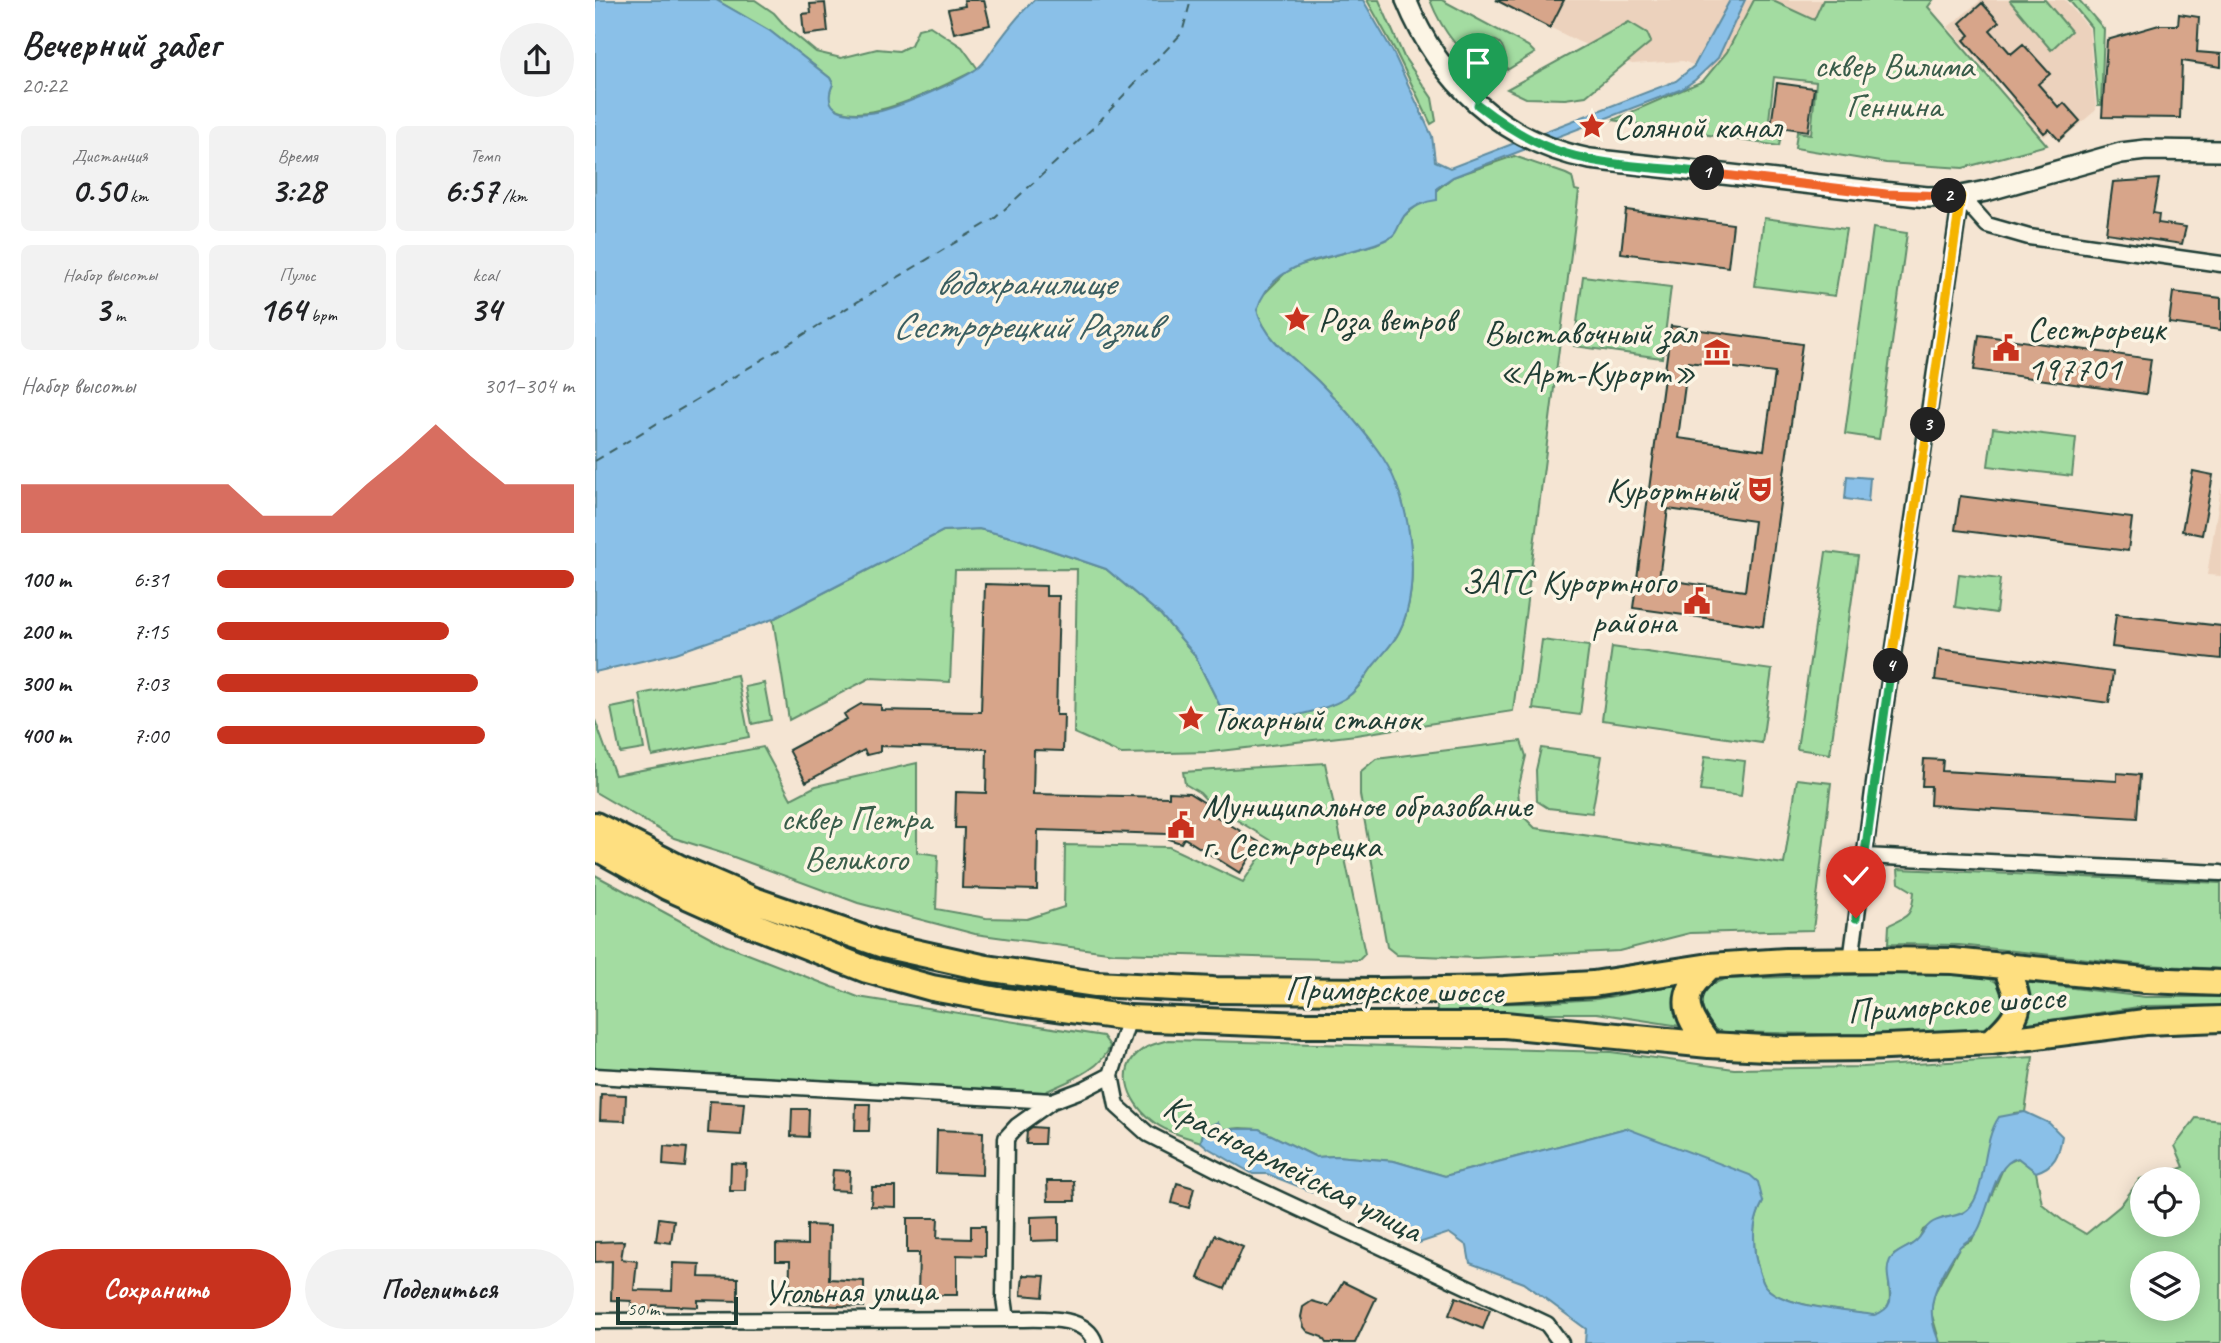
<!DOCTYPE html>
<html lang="ru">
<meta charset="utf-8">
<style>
body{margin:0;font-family:Caveat,sans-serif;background:#f2f2f2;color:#202124;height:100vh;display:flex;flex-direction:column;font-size:26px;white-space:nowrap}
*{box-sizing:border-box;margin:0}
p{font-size:23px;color:#757577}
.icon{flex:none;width:38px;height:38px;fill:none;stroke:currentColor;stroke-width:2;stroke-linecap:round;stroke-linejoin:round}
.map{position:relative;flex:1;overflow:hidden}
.drawer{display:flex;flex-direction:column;background:#fff;width:595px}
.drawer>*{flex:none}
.controls{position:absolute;left:1535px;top:1167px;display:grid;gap:14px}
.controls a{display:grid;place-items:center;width:70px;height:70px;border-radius:50%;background:#fff;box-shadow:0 4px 18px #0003;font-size:35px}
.scale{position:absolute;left:21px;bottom:18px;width:122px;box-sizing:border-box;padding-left:7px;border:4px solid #1f3d34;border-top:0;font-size:19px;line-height:24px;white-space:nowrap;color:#1f3d34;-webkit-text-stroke:5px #fcf5e5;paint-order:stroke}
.pin{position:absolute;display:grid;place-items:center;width:60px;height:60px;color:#fff;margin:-72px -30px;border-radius:50% 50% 50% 0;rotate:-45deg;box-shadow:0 0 7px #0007}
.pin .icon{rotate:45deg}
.km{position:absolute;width:35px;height:35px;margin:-18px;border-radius:50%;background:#222;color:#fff;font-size:19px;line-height:35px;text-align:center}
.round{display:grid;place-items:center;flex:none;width:74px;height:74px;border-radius:37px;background:#f2f2f2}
.headline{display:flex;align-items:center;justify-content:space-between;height:119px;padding:0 21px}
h1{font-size:38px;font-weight:700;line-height:52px}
.figures{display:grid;grid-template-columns:repeat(3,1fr);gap:10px;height:119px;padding:7px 21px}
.figures div{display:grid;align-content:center;border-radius:10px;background:#f2f2f2;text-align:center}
.figures b{font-size:35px;font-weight:700}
.figures small{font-size:19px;font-weight:400}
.figures p{font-size:19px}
.chart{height:196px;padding:14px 21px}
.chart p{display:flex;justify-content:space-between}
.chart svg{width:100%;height:126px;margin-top:7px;fill:#c8321e;opacity:.7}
.action{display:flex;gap:14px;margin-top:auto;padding:14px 21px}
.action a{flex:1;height:80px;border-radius:42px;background:#c8321e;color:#fff;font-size:28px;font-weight:700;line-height:80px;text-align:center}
.action a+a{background:#f2f2f2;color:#202124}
ul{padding:0 21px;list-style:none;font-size:23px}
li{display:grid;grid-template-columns:112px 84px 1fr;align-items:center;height:52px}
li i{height:18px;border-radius:9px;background:#c8321e}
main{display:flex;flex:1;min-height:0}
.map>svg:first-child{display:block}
.built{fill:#ecd2bd}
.green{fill:#a3dca1;stroke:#618c6a;stroke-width:2;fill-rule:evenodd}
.water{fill:#8ac0e8;stroke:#5f8ca0;stroke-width:2}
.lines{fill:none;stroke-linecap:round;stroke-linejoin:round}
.ferry{stroke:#3a5e61;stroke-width:2;stroke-dasharray:9 7;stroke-linecap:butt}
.building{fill:#d7a58a;stroke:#1f3d34;stroke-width:2;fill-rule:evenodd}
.street-casing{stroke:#1f3d34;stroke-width:19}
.secondary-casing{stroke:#1f3d34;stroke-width:24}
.highway-casing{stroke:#1f3d34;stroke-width:30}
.street{stroke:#fcf5e5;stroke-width:14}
.secondary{stroke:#fcf5e5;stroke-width:19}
.highway{stroke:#fedf80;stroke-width:24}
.split-1-casing{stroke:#fff;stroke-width:14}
.split-2-casing{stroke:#fff;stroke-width:14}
.split-3-casing{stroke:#fff;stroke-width:14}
.split-4-casing{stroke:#fff;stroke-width:14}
.split-5-casing{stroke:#fff;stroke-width:14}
.split-1{stroke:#22a559;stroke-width:9}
.split-2{stroke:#f0652b;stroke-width:9}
.split-3{stroke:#f5b400;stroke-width:9}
.split-4{stroke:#f5b400;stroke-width:9}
.split-5{stroke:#22a559;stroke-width:9}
.labels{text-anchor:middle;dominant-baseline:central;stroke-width:7;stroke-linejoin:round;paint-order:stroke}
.park-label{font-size:35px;fill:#395d4a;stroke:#fcf5e5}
.poi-label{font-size:35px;fill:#1f3d34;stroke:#fcf5e5;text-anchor:start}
.street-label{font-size:35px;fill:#1f3d34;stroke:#fcf5e5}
.water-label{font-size:37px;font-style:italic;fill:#3a5e61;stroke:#fcf5e5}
</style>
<main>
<section class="drawer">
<div class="headline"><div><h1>Вечерний забег</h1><p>20:22</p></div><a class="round"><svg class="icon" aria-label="share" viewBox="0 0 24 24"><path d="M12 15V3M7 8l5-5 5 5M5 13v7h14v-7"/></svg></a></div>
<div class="figures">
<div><p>Дистанция</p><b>0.50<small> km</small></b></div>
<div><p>Время</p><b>3:28</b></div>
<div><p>Темп</p><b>6:57<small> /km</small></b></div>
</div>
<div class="figures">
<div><p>Набор высоты</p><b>3<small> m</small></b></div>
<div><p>Пульс</p><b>164<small> bpm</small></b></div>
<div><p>kcal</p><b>34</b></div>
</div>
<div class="chart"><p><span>Набор высоты</span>301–304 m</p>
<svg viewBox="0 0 160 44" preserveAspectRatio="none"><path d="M0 44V27L10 27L20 27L30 27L40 27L50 27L60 27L70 38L80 38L90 38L100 27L110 17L120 6L130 17L140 27L150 27L160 27V44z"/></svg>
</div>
<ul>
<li><b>100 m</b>6:31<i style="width:100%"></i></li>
<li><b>200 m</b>7:15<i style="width:65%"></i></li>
<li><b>300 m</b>7:03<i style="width:73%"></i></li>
<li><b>400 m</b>7:00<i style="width:75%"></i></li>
</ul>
<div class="action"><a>Сохранить</a><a>Поделиться</a></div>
</section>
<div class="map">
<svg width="1626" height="1343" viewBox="0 0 1626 1343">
<rect width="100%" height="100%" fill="#f5e5d3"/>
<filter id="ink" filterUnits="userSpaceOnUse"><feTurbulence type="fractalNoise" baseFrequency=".0143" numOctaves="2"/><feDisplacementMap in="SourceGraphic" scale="14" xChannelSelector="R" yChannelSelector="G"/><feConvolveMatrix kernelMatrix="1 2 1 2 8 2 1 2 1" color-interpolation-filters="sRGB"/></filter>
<g filter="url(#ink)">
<path class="built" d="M901,0h352l-127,76 -38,-15 -51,3 -55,-23z
M1386,0h84l24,28 7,82 -37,32 -9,-10 -6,5 -34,-38 2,-3 -15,-18 -2,1 -47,-52z
M1626,487v89l-14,-1z"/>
<path class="green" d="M121,0h39l19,13 13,15 29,24 25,6 36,-9 22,2 12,-6 7,-16 12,-3 32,21 16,22c-33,16 -105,55 -139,41 -14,-6 -11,-15 -6,-26l-3,-6 -60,-47z
M772,0h12l25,57 28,41 4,23 -5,3 -36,-74z
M835,0h12l86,46 7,7 -28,17c-2,-15 -2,-35 -22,-28l6,32c-29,-17 -49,-43 -61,-74z
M1159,0h17l43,20 9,-20h110l-5,7 119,138 -84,23 -77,-5 -91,-15 2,-16 14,2 5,-52 -42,-5 -6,51 14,3 -3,15 -166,-26 90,-39 24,-29z
M1416,0h34l26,31 -20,19 -41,-49z
M1474,0h10l25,29 -3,76h-3l-7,-78z
M1034,22l18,11 4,9 -65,54 -21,3 -39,-1 -19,-9z
M919,156l52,18 6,3 3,13 4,1 -66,520 -157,24 -145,17 -90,2 -47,-21 3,-164 -122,1 -5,112 -80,-4 -81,42 -16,-101 170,-88 36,-2 36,9 91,31 55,46 33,39 29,58 10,12c35,-4 82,-8 113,-26 12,-8 19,-21 27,-32 8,-11 20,-22 26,-34 25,-47 11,-135 -19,-178 -17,-24 -41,-52 -62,-73 -23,-23 -51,-38 -61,-71l4,-13 25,-25 14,-7 76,-21 17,-8 11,-20 49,-39z
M1169,218l82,11 -11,67 -80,-10z
M1278,228l34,5 -28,206 -34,-5z
M988,276l88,11 -9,71 -88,-12z
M1398,428l83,10 -4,38 -84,-10z
M1231,552l32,4 -28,198 -33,-5z
M1364,574l41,5 -4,34 -41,-6z
M947,640l47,6 -9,69 -47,-6z
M1017,647l160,23 -10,73 -160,-23z
M142,675l12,62 -97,19 -12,-62z
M169,683l7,37 -19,4 -7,-37z
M41,703l8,46 -24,4 -9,-45z
M0,720l20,55 148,-28 28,52 25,-13 101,-23v89l21,3 -2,54 50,9 41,1 37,-12 1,-62 104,2 74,35 28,-41 -62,-38 -9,-10 -15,-9 -2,-12 142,-9 40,191 -6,6 -244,-7 -140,-19 -117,-31 -127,-47 -57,-18 -79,-46z
M926,741l5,15 -8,34 2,23 15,15 249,36 13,-85 34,4 -18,147 -123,3 -71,18 -143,7 -79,-3 -10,-8 -27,-152v-23l16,-13z
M946,748l61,8 -10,57 -44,-5 -11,-7 -1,-31z
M1110,756l40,5 -4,35 -41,-5z
M1303,869l323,14v86l-77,-4 -185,-20 -71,-1 1,-19c20,-9 23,-10 25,-33l-15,-9z
M0,875l130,70 133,52 245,39 7,10c-8,24 -44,36 -65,46l-450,-23z
M1287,974c22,0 101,-4 115,9 7,7 8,18 10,26l-17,18 -16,5 -106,3 -144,-3 -15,-4c-12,-26 -16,-38 16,-49z
M1430,982l120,15h76v8l-76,1 -122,18c6,-15 7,-26 2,-42z
M1085,984l-4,20 4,22 -83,-13h-160v-9l98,-1 62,-4z
M573,1040l443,12 123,17 129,-2 170,-10 -8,55 -11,1 -39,87 -7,10 -8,5 -17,3 -20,12 -5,11 -24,14c-2,9 -6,20 -5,29 1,16 5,25 -15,32 -25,-6 -94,-9 -109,-30 -5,-8 -8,-22 -10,-31 -2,-21 -2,-35 8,-53l-137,-74 -181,48 -51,-15 -58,-5 -20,1 -57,-28 -19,-1 -37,4 -2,10c-17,-6 -36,-10 -50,-22 -24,-19 -38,-55 -4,-73 6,-3 14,-5 21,-7z
M1601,1118l25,3v222h-281l-9,-31 3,-18 26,-48 12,-6 33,-76 13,-6 18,14 6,32 20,16 24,14 34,-28 20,-27 31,-7 13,-5 -9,-21zM1547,1180h45v45h-45zM1547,1264h45v45h-45z"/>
<path class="water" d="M0,0h121l54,31 60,47 3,6c-15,33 25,32 48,27 20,-5 77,-29 94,-41 9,-5 15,-17 21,-25 12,-16 23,-31 38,-45h329l30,52 39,84 3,25 15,7 226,-87 18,-15 36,-66h15l-27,58 -23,22 -13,9 -229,88 -16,11v12c-12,1 -25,7 -33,16 -6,8 -6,18 -15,22 -44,23 -115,14 -132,72 10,33 38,48 61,71 21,21 49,53 65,77 28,42 40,129 16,174 -6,12 -17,23 -26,34 -8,11 -15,24 -27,32 -31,18 -78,22 -113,27l-10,-13 -29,-58 -33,-39 -55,-46 -91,-31 -36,-9 -36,2 -170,88 -97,34 -81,19z
M1252,476l23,2 -2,24 -23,-3z
M1430,1112l24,11 13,13c-3,19 -7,30 -26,36l-18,-14c-24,4 -29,53 -40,72 -5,10 -14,11 -19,18 -8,10 -22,36 -25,48 -5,15 -1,33 6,47h-355l1,-14 -62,-46 -54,-20 -3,-17 -18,-13 -30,10 -20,-7 -29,-28 -18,-7 -26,-4 -59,-23h-14l-45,-26 -7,-6c2,-12 6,-16 17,-20l5,7h36l57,28 20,-1 58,5 51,15 181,-48 124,47 8,7 5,20c-10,19 -10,32 -8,53 2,9 5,23 10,31 15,21 84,25 109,29 32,-10 6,-35 16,-55 6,-10 18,-11 26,-19 7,-6 8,-14 17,-19 12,-7 26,-4 35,-13 19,-18 13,-66 31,-92z"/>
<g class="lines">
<path class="ferry" d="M0,461l399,-242 100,-92 88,-94 9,-33"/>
</g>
<path class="building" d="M369,0h20l6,25 -36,8 -6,-24 17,-3z
M901,0h68l-14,28z
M230,3l3,29 -24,3 -2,-21 9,-1 -1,-9z
M1387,3l17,19 -9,8 21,24 12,-10 27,30 -12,10 21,24 5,-5 16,18 -21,19 -10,-11 -5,4 -80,-93 6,-5 -10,-12z
M1584,14l20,3 -2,35 24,2v13l-39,-6 -2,57 -78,-1 5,-77 52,-15h19z
M1182,83l37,5 -6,43 -37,-5z
M1564,179l-6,34 6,1 -1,9 28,4 -4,17 -76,-11 7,-51z
M1031,210l107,14 -5,43 -107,-14z
M1578,292l48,6v32l-52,-7z
M1076,326l131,18 -39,282 -130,-18zM1093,362l87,11 -11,77 -86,-12zM1073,509l86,12 -9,70 -86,-12z
M1384,335l172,24 -5,35 -172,-24z
M1598,471l20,4 -11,60 -20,-4z
M1365,496l172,22 -4,33 -173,-21z
M390,584l61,2v10h13l-3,119h8l-1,36 -29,-1 -1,44 136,3v-5l20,1 16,10 -3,5 57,34 -19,31 -56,-35 -3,5 -13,-4v-5l-130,-4 -1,60 -75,-2 2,-60h-9l1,-36 30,1 1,-44 -107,-3v6l-13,3 -3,-5 -58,32 -17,-32 58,-31 -3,-5 17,-10 20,1v5l100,2z
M1521,614l105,12v33l-109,-12z
M1344,649l174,23 -4,31 -174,-23z
M1329,759l19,1 -1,11 175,10v-8l23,2 -3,43 -207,-13 1,-19h-9z
M6,1094l25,1 -1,26 -25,-1z
M115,1101l34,2 -3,32 -33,-2z
M261,1104h14l-1,27h-14z
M197,1109h17l-1,28 -17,-1z
M437,1127l13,1 -1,16h-18l1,-13z
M342,1130l46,2 -1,43 -46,-2z
M69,1146l23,2 -2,19 -22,-2z
M136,1163l15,1 -1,27h-15z
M238,1170l17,1 -1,20 -18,-1z
M452,1181h27l1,20h-27z
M582,1183l17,5 -5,20 -17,-5z
M277,1187h24v20l-25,-1z
M464,1216v24l-28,1v-24z
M64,1218l15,2 -3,23 -15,-2z
M312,1218h31l-1,20 34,1v-13h14v30l-28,-1v40h-39l1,-42h-12z
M212,1225l23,1 -1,53 35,2v26l-75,-3 1,-43h-14v-17l31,1z
M620,1235l28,12 -18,42 -27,-11z
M29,1241l-3,18 16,2 -3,29 38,1 1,-28 27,1 -1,13 39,1v23l-40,-1v7l-45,-2v6h-22v-10l-20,-1 1,-39 -17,1v-20z
M428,1275l22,1 -2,21 -22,-2z
M748,1282l33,16 -21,45h-29l-4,-6 -14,-5 -4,-5 -3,-10 2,-10 9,-6 17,5z
M861,1297l34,13 -7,19 -34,-14z"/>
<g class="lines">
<defs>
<path id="street" d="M1366,196l26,29 42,12 192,27
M1269,856l357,17
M1256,961l24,-185 86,-580
M516,1075l18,-57
M0,1076l457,25 32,-12 27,-14 6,31 31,28 88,45 311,145 14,19
M412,1319l-3,-21 2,-160 11,-12 35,-25
M0,1321l412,-2c27,1 78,-7 88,24"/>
<path id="secondary" d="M811,0c33,81 96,142 184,159l337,38 34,-1 25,-5 135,-38 25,-3 75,1"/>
<path id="highway" d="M0,825l83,42 76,33 129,45 103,23 110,16 117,6 168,1 123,-2 89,-5 117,-18 76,-5 96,-1 71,1 192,19 76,3
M0,847l72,40 76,34 124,49 65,18 66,12 131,18 174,7h202l204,20 76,4 81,-1 125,-6 154,-20 76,-3
M1396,1042c34,-31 31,-35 14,-77
M1114,1045c-12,-16 -29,-36 -18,-57 4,-8 13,-15 19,-22"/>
</defs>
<use href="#street" class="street-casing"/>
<use href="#secondary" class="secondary-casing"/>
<use href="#highway" class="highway-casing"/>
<use href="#street" class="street"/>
<use href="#secondary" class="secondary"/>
<use href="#highway" class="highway"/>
</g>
</g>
<g class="lines" filter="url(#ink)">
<defs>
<path id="split-1" d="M883,105c23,18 46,33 74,44 46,18 105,18 155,24"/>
<path id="split-2" d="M1112,173l179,21 63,2"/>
<path id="split-3" d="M1333,425l33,-229h-12"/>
<path id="split-4" d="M1296,666l37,-241"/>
<path id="split-5" d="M1261,918l35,-252"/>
</defs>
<use href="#split-1" class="split-1-casing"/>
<use href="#split-2" class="split-2-casing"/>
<use href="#split-3" class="split-3-casing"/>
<use href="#split-4" class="split-4-casing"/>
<use href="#split-5" class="split-5-casing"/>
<use href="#split-1" class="split-1"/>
<use href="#split-2" class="split-2"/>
<use href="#split-3" class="split-3"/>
<use href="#split-4" class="split-4"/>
<use href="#split-5" class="split-5"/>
</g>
<defs>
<symbol id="sight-bare" viewBox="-9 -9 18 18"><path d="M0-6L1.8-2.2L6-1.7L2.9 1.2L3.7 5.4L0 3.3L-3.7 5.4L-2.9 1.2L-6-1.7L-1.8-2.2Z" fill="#c8321e" stroke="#fcf5e5" stroke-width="2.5" paint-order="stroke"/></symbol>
<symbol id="civic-bare" viewBox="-9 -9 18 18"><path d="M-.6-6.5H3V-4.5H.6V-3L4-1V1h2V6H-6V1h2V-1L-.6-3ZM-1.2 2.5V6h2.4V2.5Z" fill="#c8321e" stroke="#fcf5e5" stroke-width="2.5" paint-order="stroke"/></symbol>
<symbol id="museum-bare" viewBox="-9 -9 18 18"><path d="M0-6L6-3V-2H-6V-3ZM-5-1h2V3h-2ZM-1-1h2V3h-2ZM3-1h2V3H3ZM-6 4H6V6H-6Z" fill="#c8321e" stroke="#fcf5e5" stroke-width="2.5" paint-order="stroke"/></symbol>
<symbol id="theatre-bare" viewBox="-9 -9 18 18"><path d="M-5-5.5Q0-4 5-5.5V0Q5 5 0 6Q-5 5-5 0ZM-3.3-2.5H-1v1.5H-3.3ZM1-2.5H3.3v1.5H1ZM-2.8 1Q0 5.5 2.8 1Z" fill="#c8321e" stroke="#fcf5e5" stroke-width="2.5" paint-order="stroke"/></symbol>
</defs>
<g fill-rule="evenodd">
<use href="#sight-bare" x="978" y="107" width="38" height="38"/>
<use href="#sight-bare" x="683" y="300" width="38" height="38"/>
<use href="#civic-bare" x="1392" y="329" width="38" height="38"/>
<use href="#museum-bare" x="1103" y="333" width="38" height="38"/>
<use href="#theatre-bare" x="1146" y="470" width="38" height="38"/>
<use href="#civic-bare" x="1083" y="582" width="38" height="38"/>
<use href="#sight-bare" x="577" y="699" width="38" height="38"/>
<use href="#civic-bare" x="567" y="806" width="38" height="38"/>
</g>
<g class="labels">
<g class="park-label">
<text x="1299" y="65">сквер Вилима<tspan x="1299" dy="40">Геннина</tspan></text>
<text x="261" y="818">сквер Петра<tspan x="261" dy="40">Великого</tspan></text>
</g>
<g class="poi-label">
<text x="1018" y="126">Соляной канал</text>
<text x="723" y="319">Роза ветров</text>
<text x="1432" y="328">Сестрорецк<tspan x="1432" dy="40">197701</tspan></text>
<text x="1101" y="332" text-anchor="end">Выставочный зал<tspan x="1101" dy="40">«Арт-Курорт»</tspan></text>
<text x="1144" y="489" text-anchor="end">Курортный</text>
<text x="1081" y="581" text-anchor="end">ЗАГС Курортного<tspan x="1081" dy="40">района</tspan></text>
<text x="617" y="718">Токарный станок</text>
<text x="607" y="805">Муниципальное образование<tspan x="607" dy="40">г. Сестрорецка</tspan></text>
</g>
<g class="street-label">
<text transform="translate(799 990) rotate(1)">Приморское шоссе</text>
<text transform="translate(1361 1004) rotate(-4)">Приморское шоссе</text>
<text transform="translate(698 1168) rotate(27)">Красноармейская улица</text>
<text transform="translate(255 1291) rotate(-1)">Угольная улица</text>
</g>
<g class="water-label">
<text x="430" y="282">водохранилище<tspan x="430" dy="43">Сестрорецкий Разлив</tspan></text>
</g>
</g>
</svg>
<div class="controls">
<a><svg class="icon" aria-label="locate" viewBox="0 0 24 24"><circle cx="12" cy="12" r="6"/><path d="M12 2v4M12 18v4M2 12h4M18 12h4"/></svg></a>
<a><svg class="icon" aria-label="layers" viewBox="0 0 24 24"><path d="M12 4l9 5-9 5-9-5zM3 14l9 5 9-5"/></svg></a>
</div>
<div class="scale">50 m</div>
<div class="pin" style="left:883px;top:105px;background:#1e9e55"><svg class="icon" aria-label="arrive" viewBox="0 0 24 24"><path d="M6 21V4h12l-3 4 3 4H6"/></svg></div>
<div class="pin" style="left:1261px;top:918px;background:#d93025"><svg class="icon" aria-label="check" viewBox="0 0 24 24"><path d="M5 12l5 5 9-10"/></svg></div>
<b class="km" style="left:1112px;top:173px">1</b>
<b class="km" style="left:1354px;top:196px">2</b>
<b class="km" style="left:1333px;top:425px">3</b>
<b class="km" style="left:1296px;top:666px">4</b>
</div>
</main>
